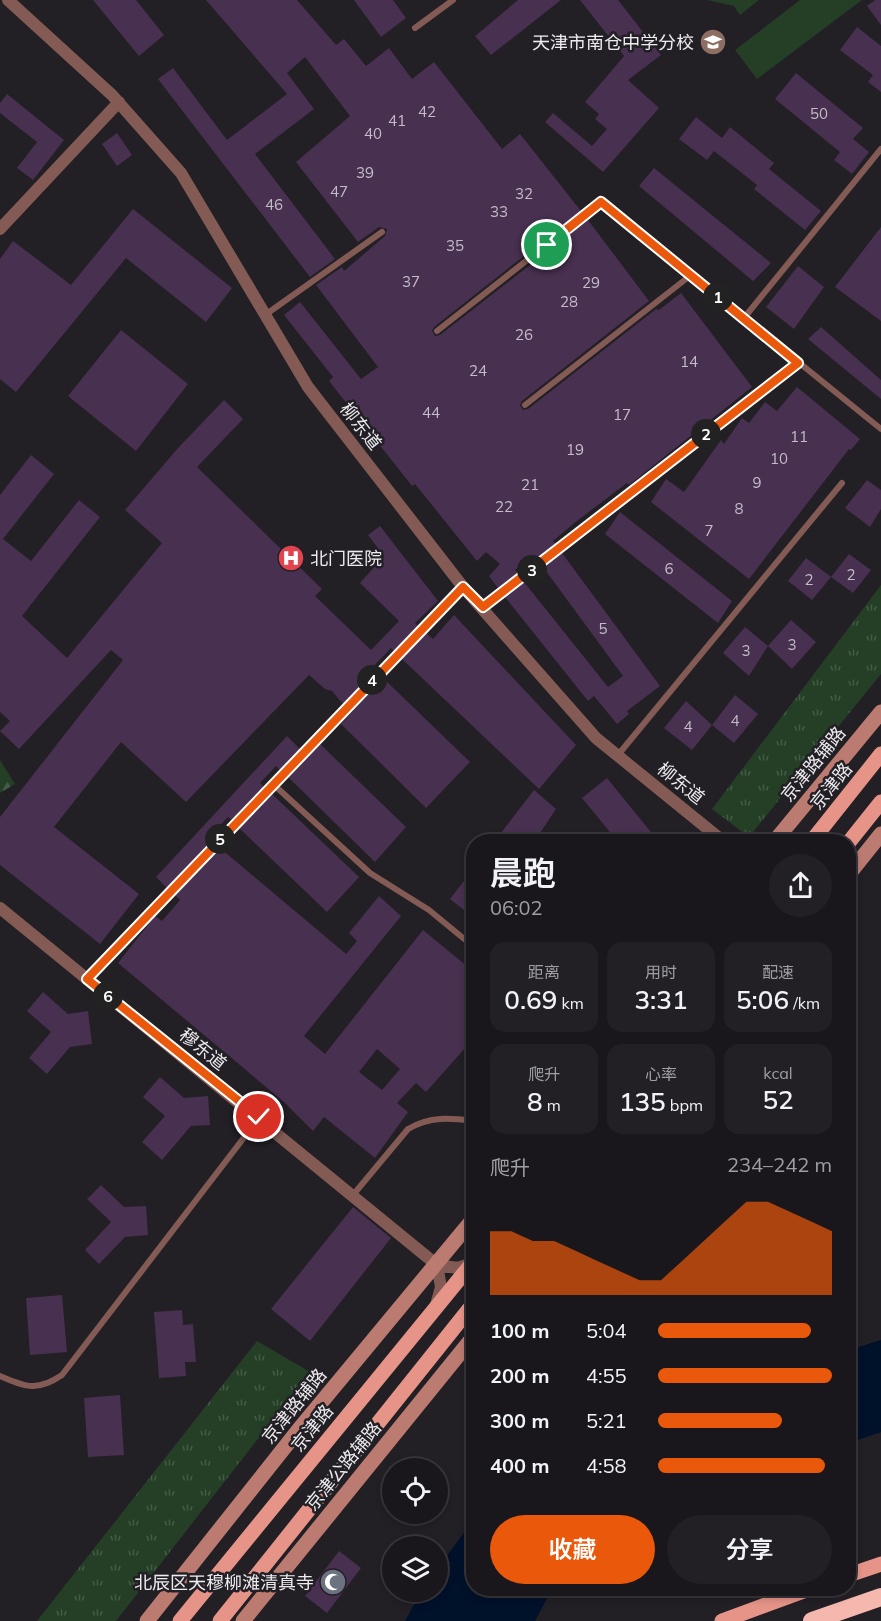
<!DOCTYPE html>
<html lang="zh">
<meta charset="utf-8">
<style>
body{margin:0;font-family:Mulish,"Noto Sans SC",sans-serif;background:#232025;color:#f1f3f6;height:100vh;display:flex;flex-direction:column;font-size:22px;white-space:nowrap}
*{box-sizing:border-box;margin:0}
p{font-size:20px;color:#9f9fa3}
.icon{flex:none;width:33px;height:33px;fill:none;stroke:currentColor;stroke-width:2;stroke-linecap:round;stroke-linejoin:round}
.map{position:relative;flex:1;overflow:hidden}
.sheet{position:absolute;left:466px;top:834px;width:390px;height:762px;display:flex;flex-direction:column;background:#1a171c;border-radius:24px;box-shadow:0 3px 9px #0003,0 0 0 2px #38363b}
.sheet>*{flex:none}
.tools{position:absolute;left:382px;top:1458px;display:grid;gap:12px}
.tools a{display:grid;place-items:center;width:66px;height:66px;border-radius:50%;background:#1a171c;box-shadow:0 3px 9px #0003,0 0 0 2px #38363b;font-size:30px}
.pin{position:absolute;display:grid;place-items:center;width:51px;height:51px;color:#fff;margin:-26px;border:3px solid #fff;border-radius:50%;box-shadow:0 2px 6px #0007}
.km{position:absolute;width:30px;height:30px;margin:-15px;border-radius:50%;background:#222;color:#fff;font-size:16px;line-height:30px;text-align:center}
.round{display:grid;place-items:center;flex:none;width:63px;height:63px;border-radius:32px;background:#232025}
.summary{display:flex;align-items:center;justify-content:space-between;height:102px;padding:0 24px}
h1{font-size:33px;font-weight:600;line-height:45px}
.metrics{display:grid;grid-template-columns:repeat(3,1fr);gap:9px;height:102px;padding:6px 24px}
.metrics div{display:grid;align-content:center;border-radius:15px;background:#232025;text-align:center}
.metrics b{font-size:26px;font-weight:600}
.metrics small{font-size:16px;font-weight:400}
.metrics p{font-size:16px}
.chart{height:168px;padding:12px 24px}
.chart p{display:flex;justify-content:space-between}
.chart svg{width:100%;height:108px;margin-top:6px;fill:#ea580c;opacity:.7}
.primary-button{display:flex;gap:12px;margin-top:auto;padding:12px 24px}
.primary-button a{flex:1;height:69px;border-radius:36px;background:#ea580c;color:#fff;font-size:24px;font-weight:600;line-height:69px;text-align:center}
.primary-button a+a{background:#232025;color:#f1f3f6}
ul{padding:0 24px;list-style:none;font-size:20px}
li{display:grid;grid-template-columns:96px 72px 1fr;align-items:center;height:45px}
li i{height:15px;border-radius:8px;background:#ea580c}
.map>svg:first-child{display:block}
.grass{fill:url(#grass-tufts)}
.forest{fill:url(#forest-firs)}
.pitch{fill:#243f26}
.water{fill:#00112a}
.building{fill:#483050;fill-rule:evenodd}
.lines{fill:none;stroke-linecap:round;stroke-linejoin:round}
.lane{stroke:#835b54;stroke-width:6}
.street{stroke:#835b54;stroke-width:12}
.secondary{stroke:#bb7b71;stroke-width:15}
.primary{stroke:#e79488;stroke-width:15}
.highway{stroke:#f5b8ae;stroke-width:18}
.route-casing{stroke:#fff;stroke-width:12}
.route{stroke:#ea580c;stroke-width:8}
.labels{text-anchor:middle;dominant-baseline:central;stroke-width:5;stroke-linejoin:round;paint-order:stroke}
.number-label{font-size:15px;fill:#c4bcc7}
.poi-label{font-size:18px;fill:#edebef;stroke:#221f25;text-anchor:end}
.street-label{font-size:18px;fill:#edebef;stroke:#221f25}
</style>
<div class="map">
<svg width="881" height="1621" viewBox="0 0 881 1621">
<defs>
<pattern id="grass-tufts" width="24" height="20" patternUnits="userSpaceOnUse" patternTransform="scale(1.5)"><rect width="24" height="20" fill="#243f26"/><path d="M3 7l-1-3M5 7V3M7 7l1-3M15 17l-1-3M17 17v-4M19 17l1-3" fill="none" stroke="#445b46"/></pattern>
<pattern id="forest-firs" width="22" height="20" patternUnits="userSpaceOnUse" patternTransform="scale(1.5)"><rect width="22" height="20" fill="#243f26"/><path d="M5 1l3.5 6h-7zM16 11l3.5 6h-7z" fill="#445b46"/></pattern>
</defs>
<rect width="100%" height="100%" fill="#221f25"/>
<path class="grass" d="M881,585v89l-132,163 -37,-28z
M257,1341l53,31 -194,249h-79z"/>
<path class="forest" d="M0,760l15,24 -15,9z"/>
<path class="pitch" d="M707,0h52l-19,15 -6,-9z
M800,0h62l-105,79 -22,-29z"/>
<path class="water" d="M881,1340v92l-32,11v-93z
M474,1519v69l78,1 -17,32h-130l16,-29h17v-24z"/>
<path class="building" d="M93,0h43l28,35 -25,21z
M206,0h91l39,45 8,-6 22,27 23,-18 23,31 22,-17 68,87 18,-15 61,77 -147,116 -2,4 3,5 5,-1 148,-115 61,81 -127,100 -2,4 3,5 5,-1 128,-100 3,1 22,-17 71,94 -123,98 -2,-2 -54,41 -20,17 3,3 -19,15 -3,-4 -19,15 3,3 -20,15 -9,-12 11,-12 -14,-12 -9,9 -62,-77 -3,2 -83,-105 4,-4 -49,-62 16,-13 61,77 17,-12 -62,-82 26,-18 2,4 41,-35 2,-7 -8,-2 -21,15 -62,-80 54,-46 -45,-59 -18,16 27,36 -59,45 80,105 -25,18 -152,-198 15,-11 54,72 60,-46z
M354,0h39l13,18 -25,19z
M518,0h43l-70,55 -16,-19z
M580,0h38l43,55 -33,25 31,28 -56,64 -58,-50 8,-9 39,33 15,-17 -12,-10 4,-5 -14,-12 39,-46z
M875,0h6v25l-14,-19z
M857,27l24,19v46l-13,-10 5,-7 -33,-25z
M796,73l67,55 -10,11 16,13 -17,22 -18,-14 6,-8 -65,-53z
M7,94l57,46 -31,40 -16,-12 20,-26 -37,-29v-10z
M696,117l26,21 8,-11 44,36 -5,6 52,42 -16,19 -51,-41 3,-4 -43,-34 -7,9 -28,-21z
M117,133l15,22 -15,11 -15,-22z
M654,168l117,95 -18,18 -114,-95z
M133,209l99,79 -26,34 -80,-64 -110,134 -16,-13v-120l13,-18 58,44z
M881,227v94l-46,-34z
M798,266l26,21 -30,42 -28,-22z
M821,327l60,53v19l-73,-60z
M121,330l67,54 -52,67 -68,-55z
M797,387l63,52 -9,11 -2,-1 -100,130 -98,-77 15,-23 18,13 37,-52 3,4 18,-26 7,5 16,-21 12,9z
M224,400l19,19 -46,48 125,122 -7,7 56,54 28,-29 -39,-38 24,-27 -16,-21 12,-9 58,75 -23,22 3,3 -24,25 -3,-3 -19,20 3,3 -32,33 -11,-13 -7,-2 -16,-14 -123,127 -65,-60 -67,85 85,67 -39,50 -100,-79v-48l123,-157 -12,-10 -92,99 -19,-18 10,-10 -10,-9v-217l31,-40 23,19 -51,65 28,22 48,-61 21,17 -78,99 45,42 95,-115 -37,-33 53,-62z
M867,480l14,10v19l-11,18 -25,-19z
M620,512l112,89 -14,22 -113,-89z
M562,553l98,133 -33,25 2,3 -12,10 -23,-28 -6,5 -83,-104 19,-15 84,105 15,-11 -80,-109z
M849,554l22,16 -18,23 -22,-16z
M806,558l25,19 -19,23 -24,-19z
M454,615l122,130 -37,44 -137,-130 24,-26 7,6z
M791,620l25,22 -24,27 -24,-23z
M745,627l23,19 -19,30 -26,-23z
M383,678l87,84 -44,46 -85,-84z
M735,695l23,19 -24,29 -22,-18z
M686,701l26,24 -20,25 -28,-22z
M287,736l13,13 -20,21 -4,-4 -16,17 4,4 -32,33 -4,-3 -20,21 4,3 -45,47 -11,-11z
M320,744l86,83 -31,35 -87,-85z
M607,778l52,64h-41l-36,-44z
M534,790l22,19 -16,24 -9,9h-37z
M272,794l87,83 -32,35 -88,-84z
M220,848l126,106 11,-13 -8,-8 30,-37 22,20 -97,120 21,18 98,-124 51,42v66l-48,54 -10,-9 -19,20 11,9 -33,46 -51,-41 -11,14 -29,-29 -166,-139 37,-47 7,5 18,-21 -5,-5zM377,1049l23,20 -18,21 -23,-18z
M474,868v50l-24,-19z
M43,992l25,22 20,-3 4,33 -22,3 -23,27 -18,-16 22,-26 -24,-21z
M160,1077l24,21 24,-2 2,29 -19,1 -29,34 -20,-18 23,-26 -22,-19z
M101,1185l23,22 22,-1 2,29 -23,2 -26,27 -14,-14 26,-28 -24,-23z
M353,1207l38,31 -81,103 -39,-32z
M62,1295l5,57 -37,3 -4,-57z
M182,1310l1,15 10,-1 3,38h-11l1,14 -27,2 -5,-66z
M120,1395l4,60 -36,2 -4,-59z
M339,1551l22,17 -34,45 -22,-17z"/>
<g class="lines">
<path class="lane" d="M415,28l38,-28
M265,315l117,-83
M744,318l137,-169
M437,331l164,-129 280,227
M525,405l166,-130
M483,607l315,-244
M618,755l224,-272
M273,784l97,89 59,37 45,37
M87,979l376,-392
M353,1195l55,-66c22,-13 42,-11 66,-8
M0,1376c26,11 37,16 62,-1l197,-257"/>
<path class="street" d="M8,0l104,95 69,78 127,214 155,200 133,151 128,104
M0,229l119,-127
M0,908l437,357 21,3 14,-5
M436,1305l5,-18 -4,-22"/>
<path class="secondary" d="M774,842l107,-130
M849,874l32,-40
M147,1621l153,-193 174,-210
M243,1621l231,-285"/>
<path class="primary" d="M811,842l70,-88
M849,842l32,-40
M849,1575l32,-11
M180,1621l294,-360
M220,1621l254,-318
M722,1621l90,-33"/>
<path class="highway" d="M812,1621l69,-24"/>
</g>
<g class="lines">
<defs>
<path id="route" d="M259,1117l-172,-138 376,-392 20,20 315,-244 -197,-161 -54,43"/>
</defs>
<use href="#route" class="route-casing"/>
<use href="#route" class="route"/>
</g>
<defs>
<symbol id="school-disc" viewBox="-11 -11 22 22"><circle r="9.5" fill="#8d6e63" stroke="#221f25"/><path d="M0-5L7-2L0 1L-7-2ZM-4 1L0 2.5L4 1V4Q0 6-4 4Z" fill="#fff"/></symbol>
<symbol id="hospital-disc" viewBox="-11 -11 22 22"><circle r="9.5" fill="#e0444e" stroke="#221f25"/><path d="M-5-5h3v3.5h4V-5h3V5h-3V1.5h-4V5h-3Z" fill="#fff"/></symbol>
<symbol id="mosque-disc" viewBox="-11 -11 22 22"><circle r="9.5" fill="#6b7280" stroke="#221f25"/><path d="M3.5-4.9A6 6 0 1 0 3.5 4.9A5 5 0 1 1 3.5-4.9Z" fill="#fff"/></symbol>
</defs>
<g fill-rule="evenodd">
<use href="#school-disc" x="698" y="27" width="30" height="30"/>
<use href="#hospital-disc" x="276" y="543" width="30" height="30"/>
<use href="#mosque-disc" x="318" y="1567" width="30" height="30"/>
</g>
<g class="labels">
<g class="number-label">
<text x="427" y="111">42</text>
<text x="819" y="113">50</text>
<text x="397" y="120">41</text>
<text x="373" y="133">40</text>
<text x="365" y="172">39</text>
<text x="339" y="191">47</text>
<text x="524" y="193">32</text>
<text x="274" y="204">46</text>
<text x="499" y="211">33</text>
<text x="455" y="245">35</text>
<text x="411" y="281">37</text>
<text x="591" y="282">29</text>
<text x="569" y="301">28</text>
<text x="524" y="334">26</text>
<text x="689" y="361">14</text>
<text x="478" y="370">24</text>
<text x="431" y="412">44</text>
<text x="622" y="414">17</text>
<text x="799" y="436">11</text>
<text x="575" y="449">19</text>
<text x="779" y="458">10</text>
<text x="757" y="482">9</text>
<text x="530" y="484">21</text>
<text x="504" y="506">22</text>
<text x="739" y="508">8</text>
<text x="709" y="530">7</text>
<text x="669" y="568">6</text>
<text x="851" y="574">2</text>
<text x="809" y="579">2</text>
<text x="603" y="628">5</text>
<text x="792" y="644">3</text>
<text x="746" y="650">3</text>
<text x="735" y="720">4</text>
<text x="688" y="726">4</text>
</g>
<g class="poi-label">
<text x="694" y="42">天津市南仓中学分校</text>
<text x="310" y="558" text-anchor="start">北门医院</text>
<text x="314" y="1582">北辰区天穆柳滩清真寺</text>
</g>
<g class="street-label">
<text transform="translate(361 426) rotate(52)">柳东道</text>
<text transform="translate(813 764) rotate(-51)">京津路辅路</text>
<text transform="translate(681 783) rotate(39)">柳东道</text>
<text transform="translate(831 786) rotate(-51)">京津路</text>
<text transform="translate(203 1049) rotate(39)">穆东道</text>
<text transform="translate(294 1406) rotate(-51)">京津路辅路</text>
<text transform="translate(312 1428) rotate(-51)">京津路</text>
<text transform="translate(343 1466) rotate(-51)">京津公路辅路</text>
</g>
</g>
</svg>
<div class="tools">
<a><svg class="icon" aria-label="locate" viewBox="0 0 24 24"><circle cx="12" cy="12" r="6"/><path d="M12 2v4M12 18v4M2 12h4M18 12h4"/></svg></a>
<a><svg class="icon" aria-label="layers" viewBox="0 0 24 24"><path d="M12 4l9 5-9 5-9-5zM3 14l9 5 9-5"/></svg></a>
</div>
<div class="pin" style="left:547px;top:245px;background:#1e9e55"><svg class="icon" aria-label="arrive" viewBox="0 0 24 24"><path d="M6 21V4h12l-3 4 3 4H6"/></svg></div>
<div class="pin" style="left:259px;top:1117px;background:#d93025"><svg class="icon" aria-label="check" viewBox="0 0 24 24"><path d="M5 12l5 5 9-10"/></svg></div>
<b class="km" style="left:718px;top:297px">1</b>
<b class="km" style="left:706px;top:434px">2</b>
<b class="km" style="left:532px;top:570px">3</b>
<b class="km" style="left:372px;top:680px">4</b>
<b class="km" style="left:220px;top:839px">5</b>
<b class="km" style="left:108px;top:996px">6</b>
<section class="sheet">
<div class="summary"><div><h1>晨跑</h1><p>06:02</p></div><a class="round"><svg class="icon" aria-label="share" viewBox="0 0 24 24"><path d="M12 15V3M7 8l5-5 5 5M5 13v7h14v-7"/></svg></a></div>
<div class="metrics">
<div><p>距离</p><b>0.69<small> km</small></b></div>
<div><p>用时</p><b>3:31</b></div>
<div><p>配速</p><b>5:06<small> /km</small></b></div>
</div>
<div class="metrics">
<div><p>爬升</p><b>8<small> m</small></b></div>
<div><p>心率</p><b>135<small> bpm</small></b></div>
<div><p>kcal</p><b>52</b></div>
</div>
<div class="chart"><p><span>爬升</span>234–242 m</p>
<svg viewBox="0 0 160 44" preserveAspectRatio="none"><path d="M0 44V18L10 18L20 22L30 22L40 26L50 30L60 34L70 38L80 38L90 30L100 22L110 14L120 6L130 6L140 10L150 14L160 18V44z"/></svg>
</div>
<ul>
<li><b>100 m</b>5:04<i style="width:88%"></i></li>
<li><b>200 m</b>4:55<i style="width:100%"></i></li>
<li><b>300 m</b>5:21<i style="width:71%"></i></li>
<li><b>400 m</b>4:58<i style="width:96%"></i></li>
</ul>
<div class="primary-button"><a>收藏</a><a>分享</a></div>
</section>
</div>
